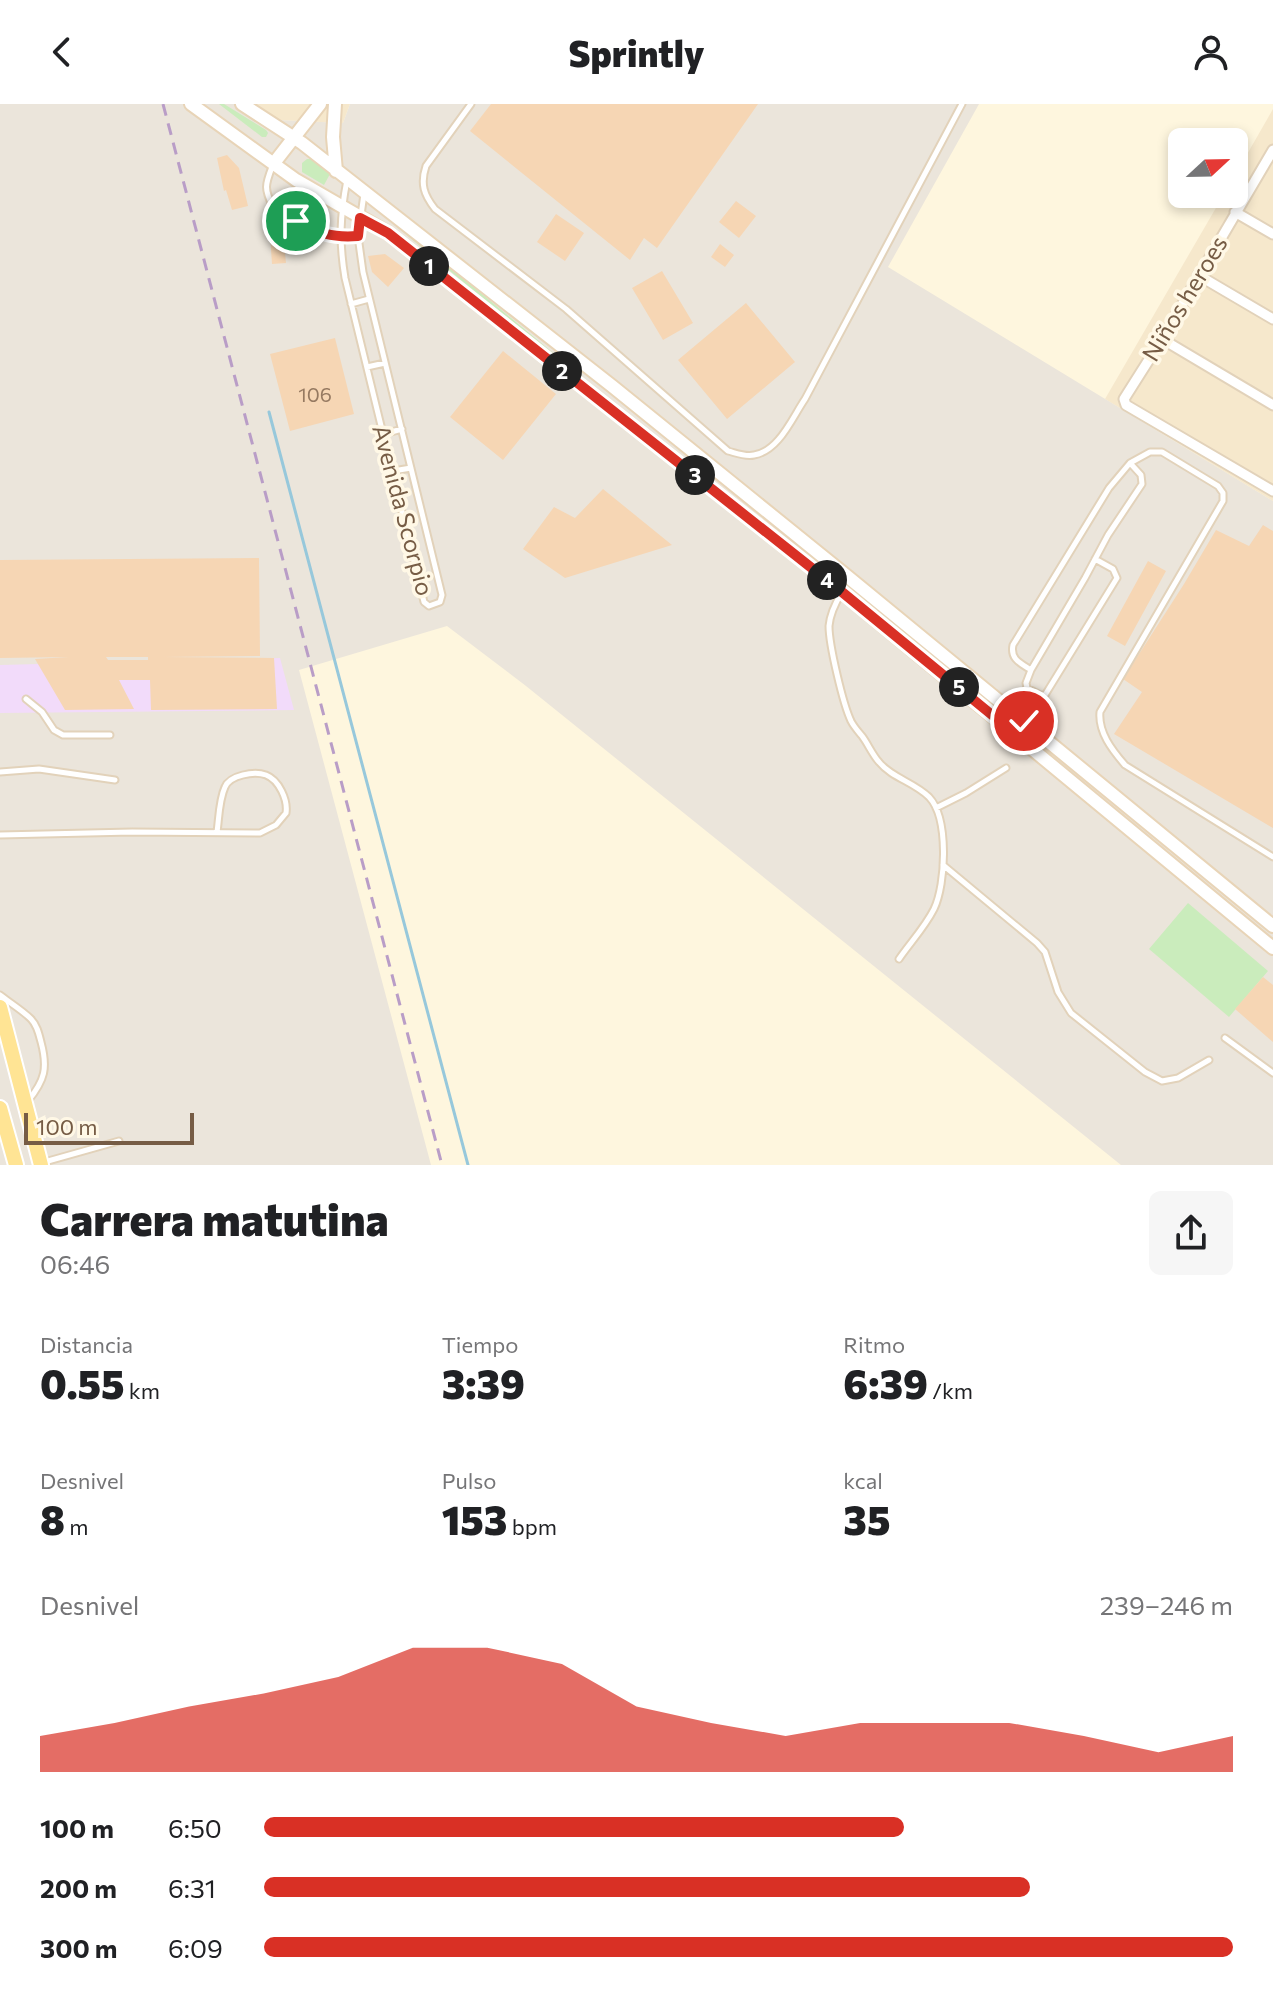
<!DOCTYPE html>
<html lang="es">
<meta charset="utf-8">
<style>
body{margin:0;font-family:Commissioner,sans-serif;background:#f6f6f6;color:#202124;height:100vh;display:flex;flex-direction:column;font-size:30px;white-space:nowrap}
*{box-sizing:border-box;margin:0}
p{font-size:26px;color:#757577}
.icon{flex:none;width:44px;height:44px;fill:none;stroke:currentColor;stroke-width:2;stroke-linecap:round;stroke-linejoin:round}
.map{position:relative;height:1061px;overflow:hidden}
.details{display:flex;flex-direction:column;background:#fff;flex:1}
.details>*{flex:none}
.needle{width:52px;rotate:68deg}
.fabs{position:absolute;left:1168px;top:24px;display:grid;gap:16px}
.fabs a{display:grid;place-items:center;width:80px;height:80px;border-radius:12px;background:#fff;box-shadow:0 4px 12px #0003;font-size:40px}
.scale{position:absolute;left:24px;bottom:20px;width:170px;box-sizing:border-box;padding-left:8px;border:4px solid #765c45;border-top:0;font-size:22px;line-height:28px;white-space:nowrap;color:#765c45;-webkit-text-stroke:6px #fff8e6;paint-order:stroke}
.pin{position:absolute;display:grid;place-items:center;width:68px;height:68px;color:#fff;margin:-34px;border:4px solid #fff;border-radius:50%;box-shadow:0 2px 8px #0007}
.km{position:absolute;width:40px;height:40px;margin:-20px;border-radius:50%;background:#222;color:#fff;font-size:22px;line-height:40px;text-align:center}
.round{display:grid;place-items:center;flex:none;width:84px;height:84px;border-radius:12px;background:#f6f6f6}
.head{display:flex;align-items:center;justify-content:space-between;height:136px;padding:0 40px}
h1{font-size:44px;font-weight:800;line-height:60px}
.figures{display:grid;grid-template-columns:repeat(3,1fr);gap:12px;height:136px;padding:8px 40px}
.figures div{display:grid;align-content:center}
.figures b{font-size:40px;font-weight:800}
.figures small{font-size:22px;font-weight:400}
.figures p{font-size:22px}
.chart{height:224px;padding:16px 40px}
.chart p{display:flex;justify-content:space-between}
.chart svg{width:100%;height:144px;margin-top:8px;fill:#d93025;opacity:.7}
ul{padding:0 40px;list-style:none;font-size:26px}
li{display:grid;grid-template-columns:128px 96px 1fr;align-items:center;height:60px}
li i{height:20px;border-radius:10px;background:#d93025}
header{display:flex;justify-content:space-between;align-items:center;height:104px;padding:0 40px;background:#fff;font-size:36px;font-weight:800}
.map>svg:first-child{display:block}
.residential{fill:#f6e8cc}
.industrial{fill:#ebe5db}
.education{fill:#f2dbfa}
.green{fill:#caecbc}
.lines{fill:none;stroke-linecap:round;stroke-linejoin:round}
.stream{stroke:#97c8db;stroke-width:3}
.building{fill:#f6d6b4;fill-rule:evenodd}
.service-casing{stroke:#e2d2ba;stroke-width:9}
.minor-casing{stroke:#e2d2ba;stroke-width:13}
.secondary-casing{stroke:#e8d4b7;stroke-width:16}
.primary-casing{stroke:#fff;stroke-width:18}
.service{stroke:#fff;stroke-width:5}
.minor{stroke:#fff;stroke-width:9}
.secondary{stroke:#fff;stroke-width:12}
.primary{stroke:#ffe494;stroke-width:14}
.rail{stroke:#b99dc7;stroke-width:3;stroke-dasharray:12 8;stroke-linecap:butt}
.route-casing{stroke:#fff;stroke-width:16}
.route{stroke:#d93025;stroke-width:10}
.labels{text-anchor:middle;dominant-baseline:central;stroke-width:7;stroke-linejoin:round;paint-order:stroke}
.number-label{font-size:20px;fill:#967a61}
.street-label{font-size:24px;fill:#765c45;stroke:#fff8e6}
</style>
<header><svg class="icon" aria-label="back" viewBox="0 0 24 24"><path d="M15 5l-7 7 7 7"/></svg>Sprintly<svg class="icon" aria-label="person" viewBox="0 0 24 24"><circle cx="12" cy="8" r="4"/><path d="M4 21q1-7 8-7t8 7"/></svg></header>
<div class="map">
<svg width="1273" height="1061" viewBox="0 0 1273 1061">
<rect width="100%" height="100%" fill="#fef6de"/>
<path class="residential" d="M248,0h102l-7,19 -65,-3z
M1273,5v392l-168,-102 119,-205h10v-17z"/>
<path class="industrial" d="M0,0h248l30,16 65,3 7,-19h629l-91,163 385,234v664h-152l-595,-479 -79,-60 -148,44 132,495h-431z"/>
<path class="education" d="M280,554l14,52 -294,3v-48z"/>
<path class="green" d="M219,0h5l42,26 2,3 -2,4h-4z
M307,55h5l18,15 -6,11 -22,-13v-9z
M394,117l199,165 -2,2 -200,-166z
M1188,799l80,68 -39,46 -80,-68z"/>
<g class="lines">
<path class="stream" d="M269,308l199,753"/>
</g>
<path class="building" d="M491,0h267l-101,144 -13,-10 -14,22 -160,-129z
M227,51l12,13 9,38 -16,4 -6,-20 -2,1 -7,-33z
M281,88l23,13 -14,27 -24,-13z
M736,97l20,15 -17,22 -20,-16z
M556,110l28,19 -19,28 -28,-19z
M283,128l3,31 -14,1 -2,-30z
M720,140l14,11 -9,12 -14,-10z
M385,150l19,14 -16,19 -16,-15 -4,-16z
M662,167l31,52 -30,17 -31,-52z
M746,199l49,59 -68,57 -49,-59z
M335,234l19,76 -64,17 -20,-77z
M503,247l53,43 -53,66 -53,-43z
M603,385l69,56 -107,33 -42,-29 31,-42 21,11z
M1263,421l10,6v297l-159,-94 28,-42 -19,-13 61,-95 32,-54 33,16z
M259,454l1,98 -97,1 111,1 3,51 -126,1 -1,-30h-31l15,29 -69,1 -30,-51 34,-2 -69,1v-98zM106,553h42v3h-40z
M1148,457l18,10 -41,75 -18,-10z
M1263,873l10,8v57l-38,-33z"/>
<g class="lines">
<defs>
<path id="service" d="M471,0l-45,62c-6,18 -2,29 9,43l131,100 162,142c8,2 17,6 26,4 25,-4 38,-37 51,-56l157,-295
M272,63c-7,18 -8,22 1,40
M347,76c-7,36 -8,62 -2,98l79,324 5,4 11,-4 2,-7 -79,-323 -5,-36 6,-42
M296,117c23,12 35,17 62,15
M351,200l18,-5
M367,263l18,-4
M384,330l18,-5
M1130,359l11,12 1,9 -34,51 -23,43 -54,92c-11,-7 -21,-11 -18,-25l96,-157 21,-25 20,-11h12l56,34 5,7v8l-123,211c-2,20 12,38 25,53l148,92
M393,367l18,-3
M842,488c-6,10 -12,22 -13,34 0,19 14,78 22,95 3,6 7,10 11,15 6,8 10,18 17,26 13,16 35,20 50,35 20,21 17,87 5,112 -9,18 -24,34 -35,50
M1031,566l-5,13 1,5 13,7h5l72,-117 -4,-9 -18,-10
M26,595l16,13 12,18 9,5h47
M0,668l39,-3 76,11
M936,704l30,-15 40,-25
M0,731l132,-3 128,1 16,-8 10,-12c2,-13 -7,-33 -20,-38 -12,-4 -36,0 -41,12 -6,13 -6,31 -8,45
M943,761l94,78 8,9 13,40 13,21 74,59 17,9 16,-3 31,-18
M0,891c10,8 22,15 31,24 6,6 8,15 10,23 7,26 4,38 -13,59
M1225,934l48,35
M41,1059l78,-22"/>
<path id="minor" d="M1273,46l-111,189 -38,60 2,6 147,86
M1235,108l38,22
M1198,171l75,44
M1162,235l111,66"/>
<path id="secondary" d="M191,0l105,76 92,53 454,359 431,356
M242,0l60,39 310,243 236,191 425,349
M335,0l-2,33 3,34
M274,59l46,-59"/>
<path id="primary" d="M0,903l41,158
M0,1004l16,57"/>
</defs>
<use href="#service" class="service-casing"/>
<use href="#minor" class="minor-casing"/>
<use href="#secondary" class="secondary-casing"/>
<use href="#primary" class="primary-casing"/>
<use href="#service" class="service"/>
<use href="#minor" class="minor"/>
<use href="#secondary" class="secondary"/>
<use href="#primary" class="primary"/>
<path class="rail" d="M163,0l279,1061"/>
</g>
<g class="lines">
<defs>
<path id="route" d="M296,117c23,12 35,17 62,15l2,-18 28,15 454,359 172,141 10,-12"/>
</defs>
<use href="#route" class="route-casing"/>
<use href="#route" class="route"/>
</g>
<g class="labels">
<g class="number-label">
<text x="315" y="290">106</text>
</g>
<g class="street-label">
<text transform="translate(1184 194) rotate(-59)">Niños heroes</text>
<text transform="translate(404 406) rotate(75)">Avenida Scorpio</text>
</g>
</g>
</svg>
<div class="fabs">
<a><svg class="needle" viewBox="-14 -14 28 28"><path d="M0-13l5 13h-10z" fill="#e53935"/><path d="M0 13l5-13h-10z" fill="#757577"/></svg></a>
</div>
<div class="scale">100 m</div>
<div class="pin" style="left:296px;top:117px;background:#1e9e55"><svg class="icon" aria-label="arrive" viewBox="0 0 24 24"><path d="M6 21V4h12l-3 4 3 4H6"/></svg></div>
<div class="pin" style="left:1024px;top:617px;background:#d93025"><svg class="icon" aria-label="check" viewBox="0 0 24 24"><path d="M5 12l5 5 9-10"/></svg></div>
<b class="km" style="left:429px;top:162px">1</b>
<b class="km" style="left:562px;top:267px">2</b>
<b class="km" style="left:695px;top:371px">3</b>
<b class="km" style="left:827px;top:476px">4</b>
<b class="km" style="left:959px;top:583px">5</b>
</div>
<section class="details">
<div class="head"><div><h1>Carrera matutina</h1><p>06:46</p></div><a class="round"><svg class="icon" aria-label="share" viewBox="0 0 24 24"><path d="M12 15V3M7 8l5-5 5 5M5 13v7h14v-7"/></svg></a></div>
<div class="figures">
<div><p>Distancia</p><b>0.55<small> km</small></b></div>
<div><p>Tiempo</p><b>3:39</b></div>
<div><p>Ritmo</p><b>6:39<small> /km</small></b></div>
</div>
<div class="figures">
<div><p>Desnivel</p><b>8<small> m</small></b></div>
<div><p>Pulso</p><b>153<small> bpm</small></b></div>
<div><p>kcal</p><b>35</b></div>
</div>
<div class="chart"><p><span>Desnivel</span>239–246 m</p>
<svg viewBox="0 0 160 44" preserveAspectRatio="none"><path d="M0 44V33L10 29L20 24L30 20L40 15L50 6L60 6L70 11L80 24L90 29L100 33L110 29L120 29L130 29L140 33L150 38L160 33V44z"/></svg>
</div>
<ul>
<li><b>100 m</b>6:50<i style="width:66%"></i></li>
<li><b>200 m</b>6:31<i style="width:79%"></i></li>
<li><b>300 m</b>6:09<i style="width:100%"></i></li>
</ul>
</section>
